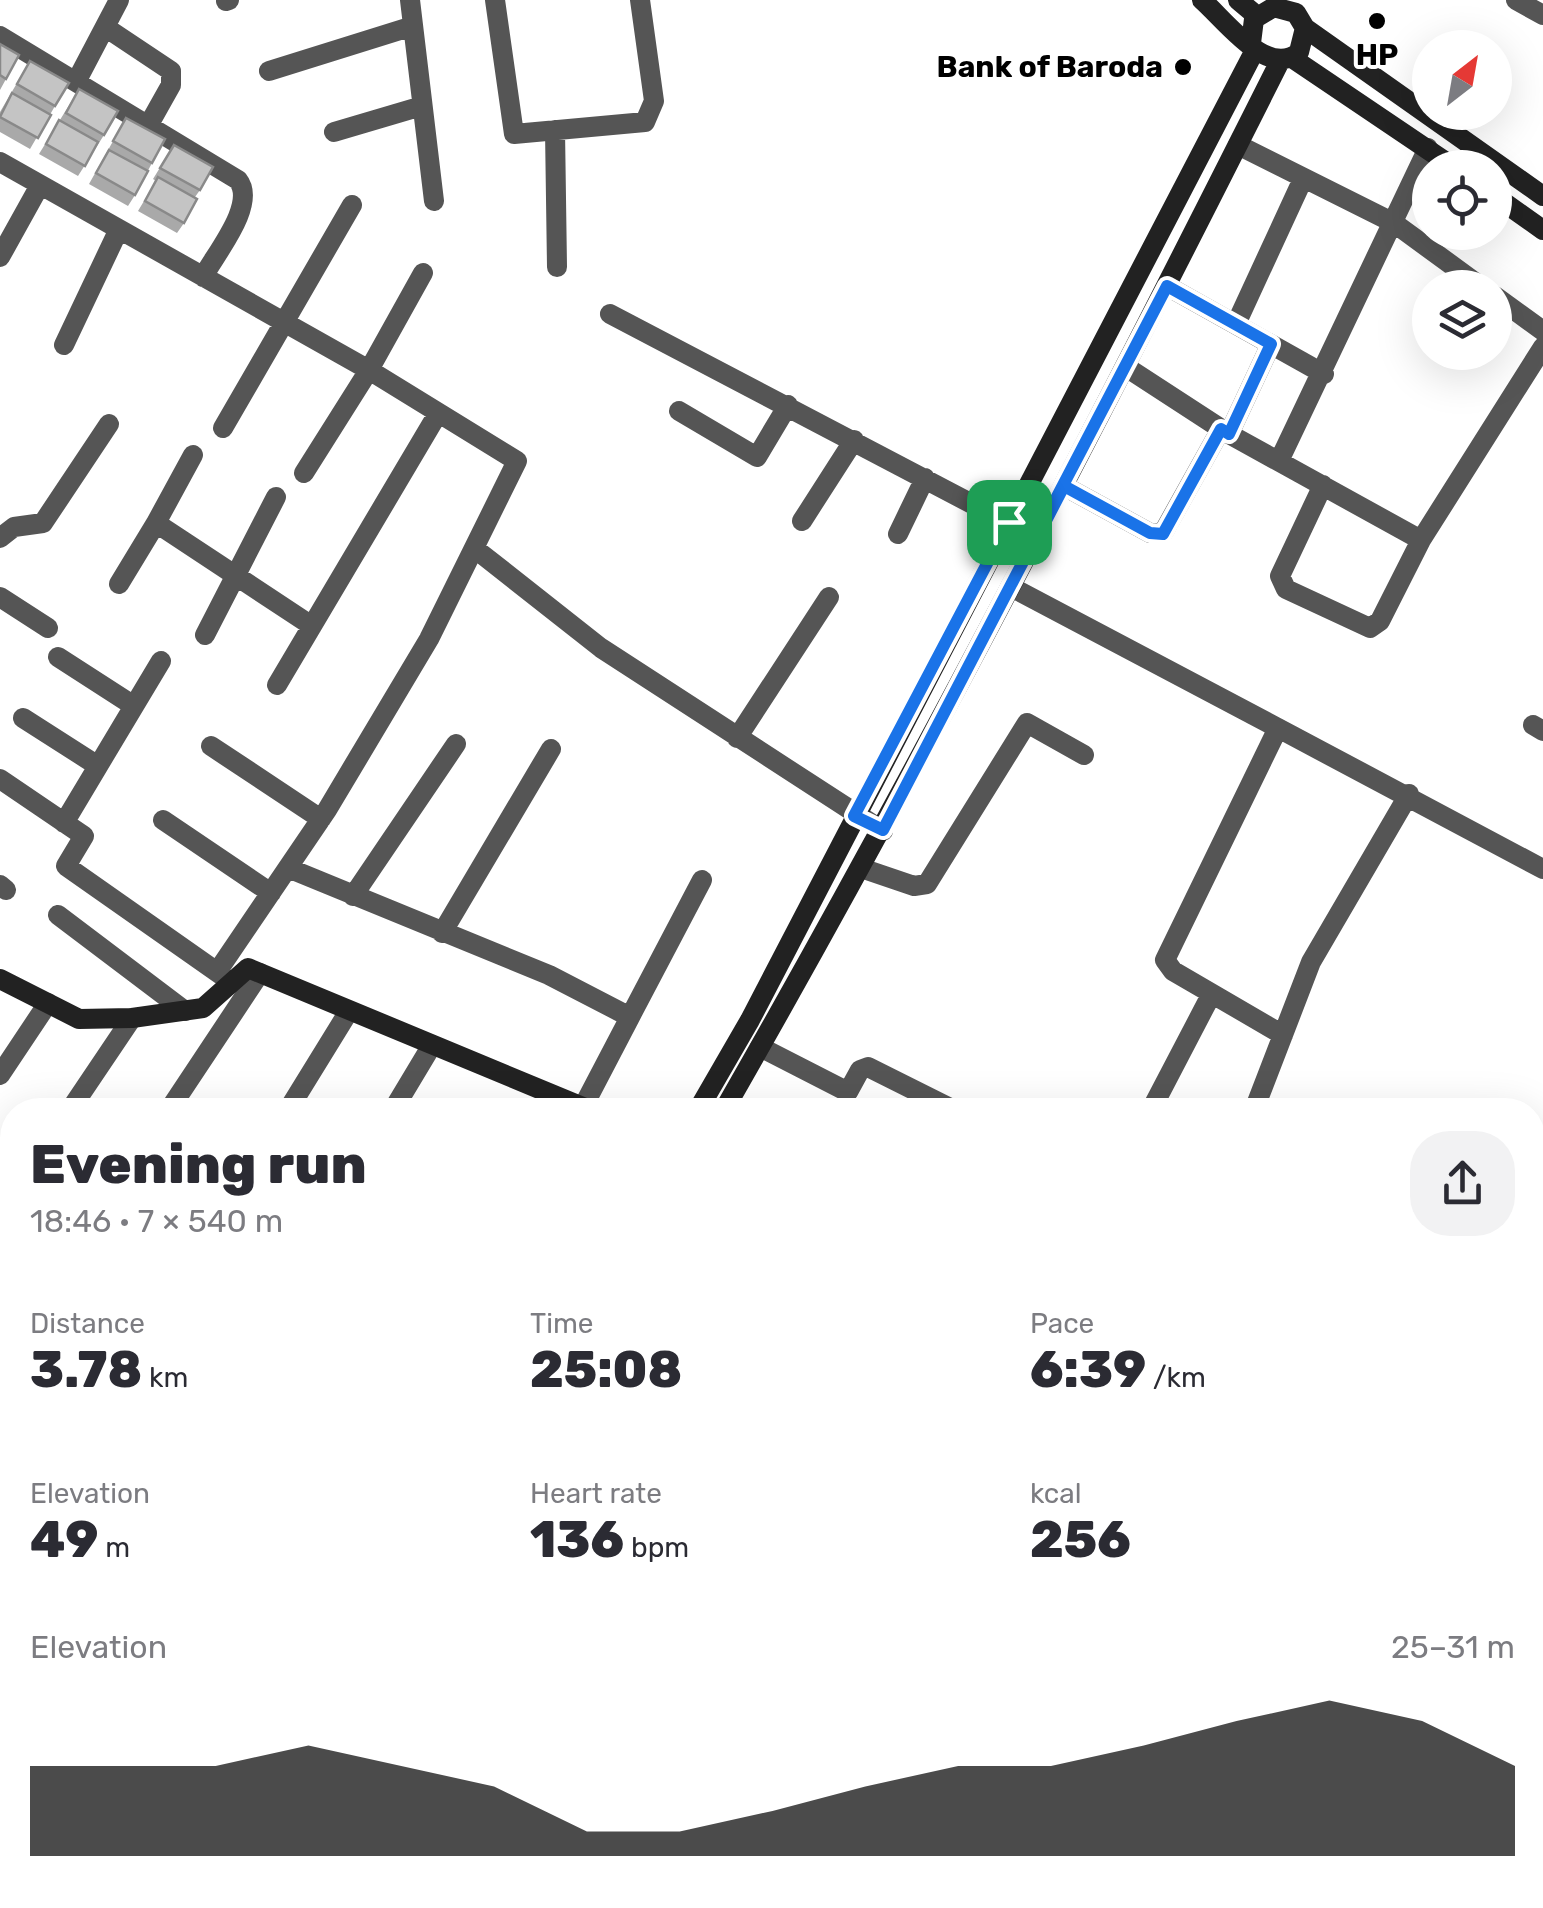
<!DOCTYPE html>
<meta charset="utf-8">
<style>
body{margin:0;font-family:Rubik,sans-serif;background:#f2f2f3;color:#2b2b33;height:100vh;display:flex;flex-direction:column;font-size:38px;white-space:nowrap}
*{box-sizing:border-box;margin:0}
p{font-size:32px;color:#7c7c81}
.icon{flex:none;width:55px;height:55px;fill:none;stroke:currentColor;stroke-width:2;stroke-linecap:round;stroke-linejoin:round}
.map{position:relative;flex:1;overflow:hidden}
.drawer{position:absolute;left:0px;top:1098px;width:1545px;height:812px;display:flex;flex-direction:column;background:#fff;border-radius:40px 40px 0 0;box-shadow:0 10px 40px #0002}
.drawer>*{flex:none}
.needle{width:65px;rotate:31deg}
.fabs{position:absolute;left:1412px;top:30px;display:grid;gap:20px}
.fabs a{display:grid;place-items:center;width:100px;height:100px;border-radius:50%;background:#fff;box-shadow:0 10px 40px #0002;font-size:50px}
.pin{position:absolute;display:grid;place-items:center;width:85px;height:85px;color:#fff;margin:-42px;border-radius:20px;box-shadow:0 5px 15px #0006}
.round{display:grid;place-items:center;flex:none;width:105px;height:105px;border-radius:40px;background:#f2f2f3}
.overview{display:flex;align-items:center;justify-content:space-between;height:170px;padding:0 30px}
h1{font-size:55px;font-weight:800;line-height:75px}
.metrics{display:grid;grid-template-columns:repeat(3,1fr);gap:15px;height:170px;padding:10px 30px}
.metrics div{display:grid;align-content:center}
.metrics b{font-size:50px;font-weight:800}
.metrics small{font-size:28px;font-weight:400}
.metrics p{font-size:28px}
.chart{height:280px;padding:20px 30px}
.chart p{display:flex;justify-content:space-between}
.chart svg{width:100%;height:180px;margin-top:10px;fill:#000;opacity:.7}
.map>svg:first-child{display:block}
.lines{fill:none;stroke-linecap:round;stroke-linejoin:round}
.lane{stroke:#555;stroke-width:10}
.street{stroke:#555;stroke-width:20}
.secondary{stroke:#222;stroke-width:20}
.wall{fill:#a9a9a9}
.building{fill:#c4c4c4;stroke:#898989;stroke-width:2.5}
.route-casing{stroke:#fff;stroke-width:20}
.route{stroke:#1a73e8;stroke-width:12}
.poi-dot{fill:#000;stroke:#fff;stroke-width:4}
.labels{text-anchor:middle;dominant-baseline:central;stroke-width:8;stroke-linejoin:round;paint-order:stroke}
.poi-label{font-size:30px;font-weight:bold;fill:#000;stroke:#fff}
</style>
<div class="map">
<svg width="1543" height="1908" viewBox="0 0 1543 1908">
<rect width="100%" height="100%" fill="#fff"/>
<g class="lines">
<path class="lane" d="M1532,1159l11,6"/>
<path class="street" d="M410,0l24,201
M495,0l19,134 131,-12 9,-21 -14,-101
M1516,0l27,15
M226,1l3,-1
M105,27l66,44v14l-23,41
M0,36l238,144c19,24 -22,73 -35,97
M269,71l144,-45
M76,82l43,-82
M555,130l2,137
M334,132l88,-26
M1238,145l156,78 89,65
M0,162l369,208 148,91 -88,178 -102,171 -110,162
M0,257l40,-72
M1167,286l157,88
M1495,296l48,35
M610,314l427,224
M1236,324l66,-143
M64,345l55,-116
M1126,367l103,67 192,106
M679,411l78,46 31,-52
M223,428l129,-223
M1229,434l42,-90
M193,455l-37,68 156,103
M1279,461l149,-313
M304,473l65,-103 54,-97
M1323,485l-43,91 6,13 84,39 10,-7 41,-81 122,-193
M1064,486l86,47h13l58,-104
M802,521l52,-81
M898,534l27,-56
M0,538l14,-11 29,-4 66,-99
M474,548l127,100 282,183
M119,584l37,-61
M1011,587l267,141
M0,597l48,31
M205,635l71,-138
M58,657l76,49
M277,685l160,-270
M23,718l75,48
M1533,725l10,6
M737,738l92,-141
M211,746l110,73
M0,779l84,57 -18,30 161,113
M163,820l108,73
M64,823l97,-162
M288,868l261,107 81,42 -47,90
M861,868l53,18 13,-2 100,-161 57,32
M0,885l6,5
M353,896l103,-152
M58,915l127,96
M442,933l109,-184
M630,1017l72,-137
M1283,1035l-110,-64 -8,-11 113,-232 265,141
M760,1047l88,45 12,-22 8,-3 86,43
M0,1075l48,-72
M70,1110l62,-92
M169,1110l91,-137
M288,1110l61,-99
M393,1110l39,-65
M1151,1110l60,-115
M1254,1110l57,-148 98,-168
M0,1272l12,7
M0,1319l12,-22
M0,1349l12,7
M1532,1377l11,-18
M0,1424l12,3
M0,1522l12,-24
M0,1544l12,5
M1532,1553l11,4
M0,1647l12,-25
M561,1908l5,-10
M671,1908l5,-10
M908,1908l5,-10"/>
<path class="secondary" d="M1202,0c24,21 66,79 97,52l6,-24 -9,-15 -22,-6 -20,12 -3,24
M1238,0l19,16
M1305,28l238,168
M1292,58l163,110
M1495,196l48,34
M0,979l79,40 53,-1 71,-10 45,-40 342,142
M698,1110l52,-90 505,-970
M724,1110c197,-344 378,-695 556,-1049
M0,1867l12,2
M216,1898l69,10
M310,1908l5,-10"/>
</g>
<path class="wall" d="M0,44l6,35 -6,11z
M30,61l25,45 -25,43 -30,-17v-20z
M79,89l25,46 -26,41 -39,-22z
M126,118l26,45 -17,32 -7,11 -39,-22z
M174,145l26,45 -5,7 -11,26 -7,10 -39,-22 18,-30 -3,-2z
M836,1898h15l-7,10h-7l-6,-3z
M857,1898h41l-7,10h-16z"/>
<path class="building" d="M0,44l19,11 -13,24 -6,-4z
M30,61l39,22 -14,23 -38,-22z
M79,89l39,22 -14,24 -38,-22z
M12,93l39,22 -13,23 -38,-21z
M126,118l39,21 -13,24 -39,-22z
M59,120l39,22 -13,24 -39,-22z
M174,145l39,22 -13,23 -40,-22z
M109,150l39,21 -13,24 -39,-22z
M158,177l39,22 -13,24 -39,-22z"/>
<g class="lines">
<defs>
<path id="route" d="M1009,522l-155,294 29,14 284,-544 104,58 -42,90 -8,-5 -58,105 -13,-1 -86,-47 -27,52 -28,-16"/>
</defs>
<use href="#route" class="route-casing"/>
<use href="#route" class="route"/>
</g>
<g class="poi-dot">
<circle cx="1377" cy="21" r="10"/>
<circle cx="1183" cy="67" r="10"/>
</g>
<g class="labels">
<g class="poi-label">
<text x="1377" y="55">HP</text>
<text x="1163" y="67" text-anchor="end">Bank of Baroda</text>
</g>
</g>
</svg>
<div class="fabs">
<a><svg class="needle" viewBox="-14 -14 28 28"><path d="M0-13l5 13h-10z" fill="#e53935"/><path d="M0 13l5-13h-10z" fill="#7c7c81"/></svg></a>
<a><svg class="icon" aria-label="locate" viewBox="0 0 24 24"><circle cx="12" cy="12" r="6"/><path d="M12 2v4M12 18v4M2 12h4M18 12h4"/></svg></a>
<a><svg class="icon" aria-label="layers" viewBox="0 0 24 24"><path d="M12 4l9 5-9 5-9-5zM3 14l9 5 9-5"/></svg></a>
</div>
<div class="pin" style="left:1009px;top:522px;background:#1e9e55"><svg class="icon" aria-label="arrive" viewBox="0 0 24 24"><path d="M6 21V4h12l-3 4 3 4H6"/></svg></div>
<section class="drawer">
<div class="overview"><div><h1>Evening run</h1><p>18:46 · 7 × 540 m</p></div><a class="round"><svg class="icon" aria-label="share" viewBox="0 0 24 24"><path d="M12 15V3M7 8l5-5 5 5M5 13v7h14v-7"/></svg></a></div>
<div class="metrics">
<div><p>Distance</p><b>3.78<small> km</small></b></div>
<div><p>Time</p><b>25:08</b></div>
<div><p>Pace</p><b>6:39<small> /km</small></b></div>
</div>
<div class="metrics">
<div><p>Elevation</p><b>49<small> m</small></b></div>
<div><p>Heart rate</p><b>136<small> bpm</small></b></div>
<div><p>kcal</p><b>256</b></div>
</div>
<div class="chart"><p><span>Elevation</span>25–31 m</p>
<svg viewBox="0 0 160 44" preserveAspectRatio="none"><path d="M0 44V22L10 22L20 22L30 17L40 22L50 27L60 38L70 38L80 33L90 27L100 22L110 22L120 17L130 11L140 6L150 11L160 22V44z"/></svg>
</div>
</section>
</div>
